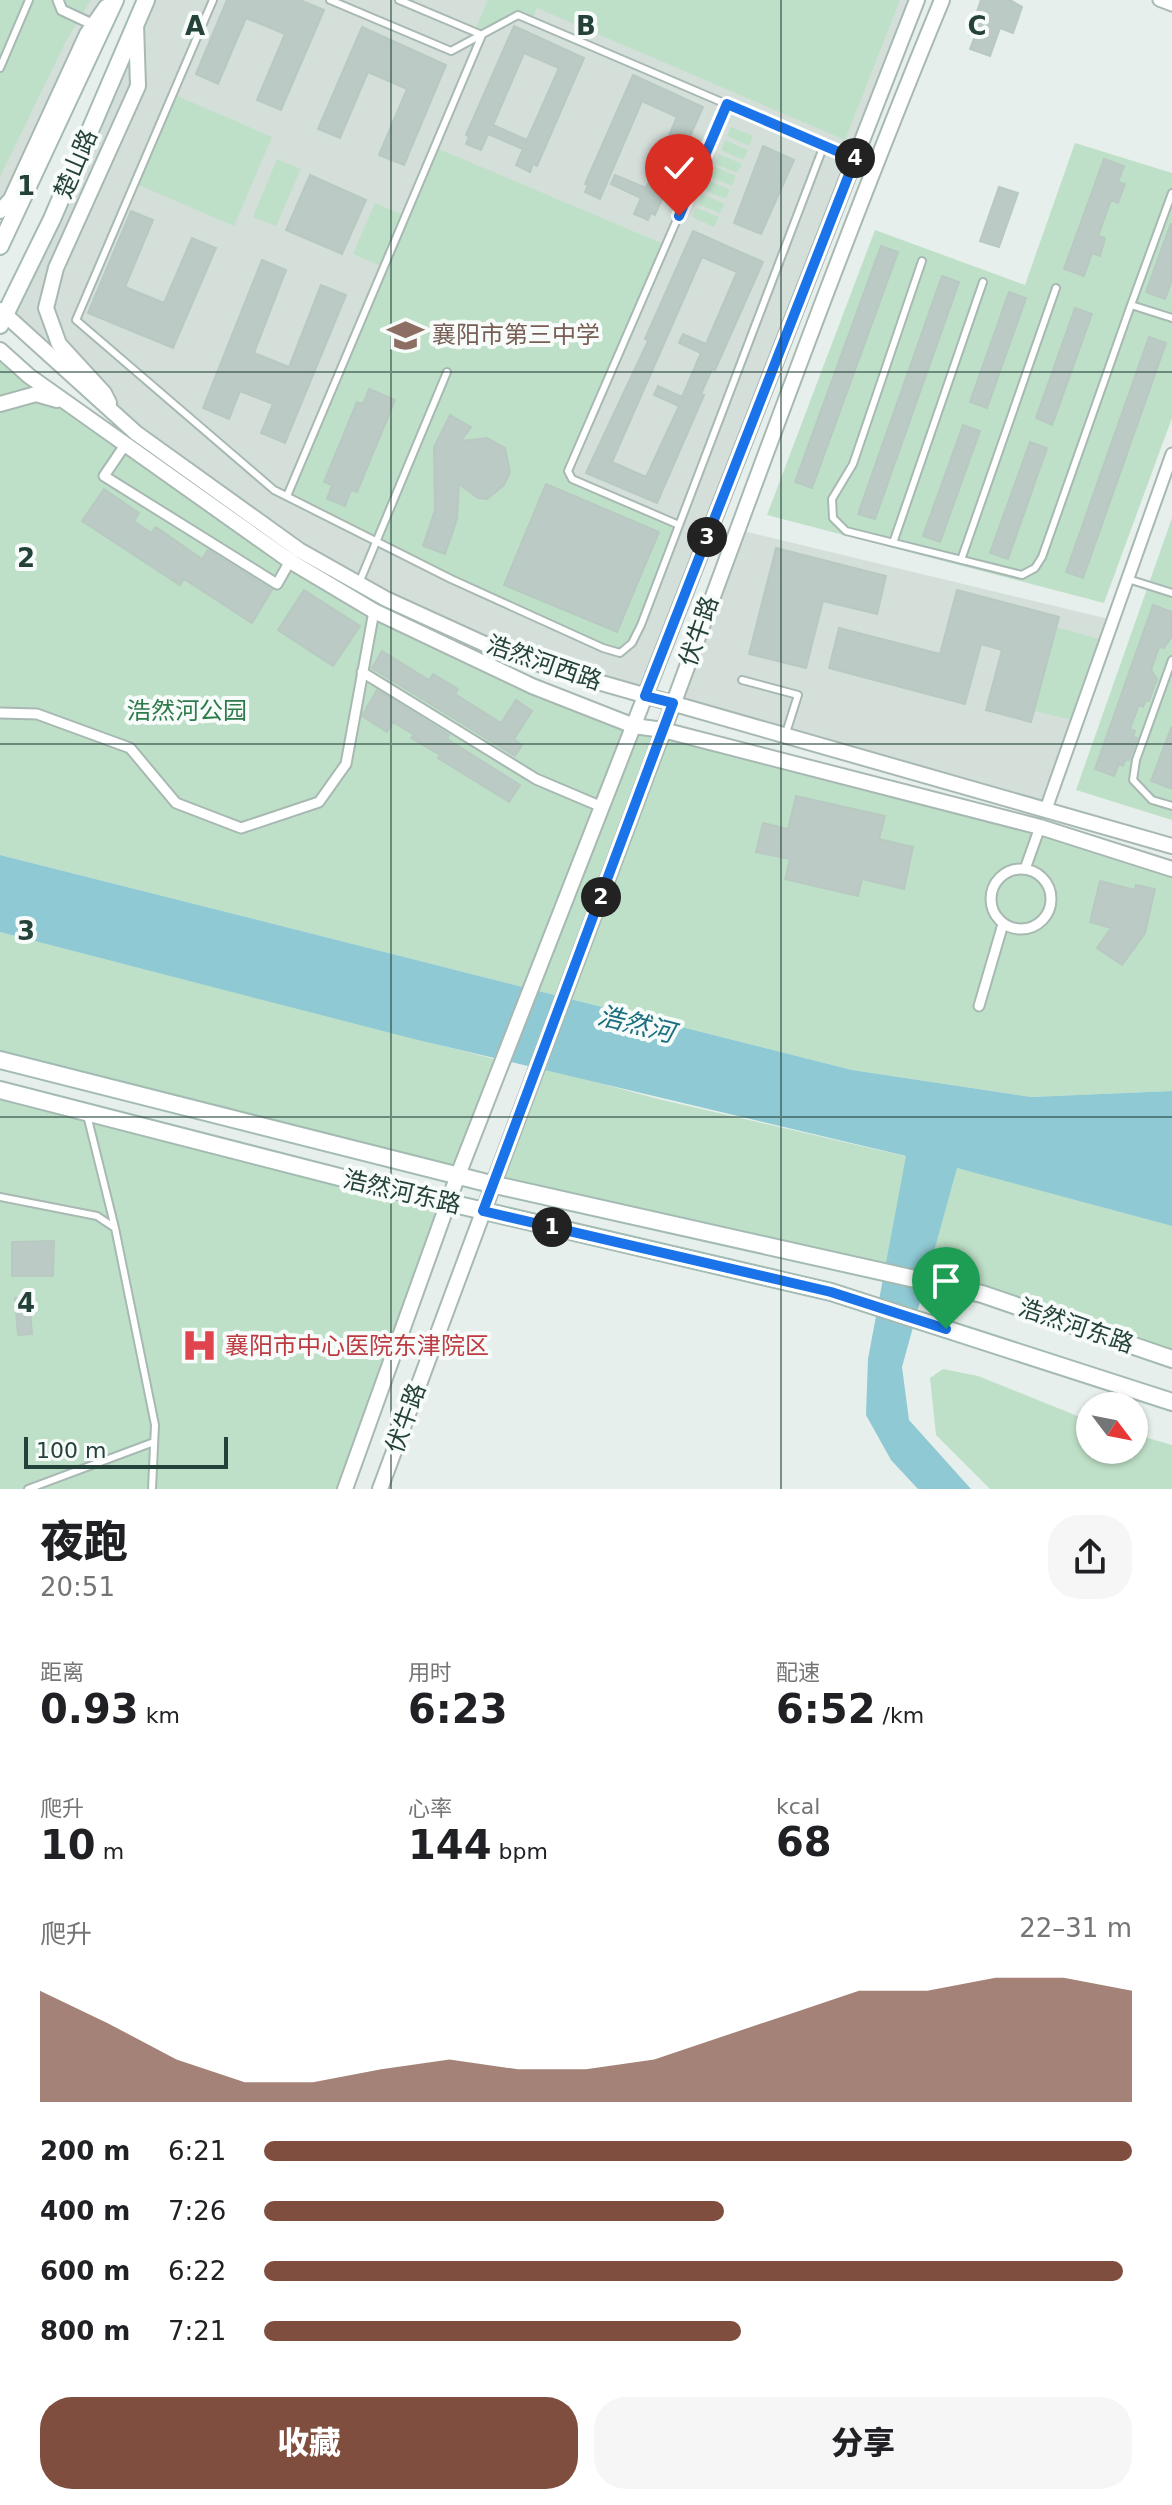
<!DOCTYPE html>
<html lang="zh">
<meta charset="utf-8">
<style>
body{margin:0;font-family:"DejaVu Sans","Noto Sans SC",sans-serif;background:#f6f6f6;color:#202124;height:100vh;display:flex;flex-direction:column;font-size:30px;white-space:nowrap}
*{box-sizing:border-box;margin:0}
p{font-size:26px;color:#757577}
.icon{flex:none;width:44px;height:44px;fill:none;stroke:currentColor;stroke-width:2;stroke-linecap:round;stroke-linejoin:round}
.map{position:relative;height:1489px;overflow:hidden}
.sheet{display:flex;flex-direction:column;background:#fff;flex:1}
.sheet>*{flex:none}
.needle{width:52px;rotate:122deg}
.controls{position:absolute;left:1076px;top:1392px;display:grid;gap:16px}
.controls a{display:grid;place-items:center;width:72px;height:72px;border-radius:50%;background:#fff;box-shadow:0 2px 6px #0004;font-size:40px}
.scale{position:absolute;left:24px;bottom:20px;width:204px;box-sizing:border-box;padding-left:8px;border:4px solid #24423a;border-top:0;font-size:22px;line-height:28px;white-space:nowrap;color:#24423a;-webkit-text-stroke:6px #f7fbf9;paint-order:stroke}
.pin{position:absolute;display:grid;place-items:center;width:68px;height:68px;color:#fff;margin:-82px -34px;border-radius:50% 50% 50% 0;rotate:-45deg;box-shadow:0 0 8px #0007}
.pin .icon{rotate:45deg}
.km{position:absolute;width:40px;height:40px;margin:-20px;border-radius:50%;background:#222;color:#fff;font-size:22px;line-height:40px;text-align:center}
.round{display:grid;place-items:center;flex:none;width:84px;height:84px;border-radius:32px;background:#f6f6f6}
.headline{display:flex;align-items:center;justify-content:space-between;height:136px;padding:0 40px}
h1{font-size:44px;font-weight:800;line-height:60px}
.figures{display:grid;grid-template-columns:repeat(3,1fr);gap:12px;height:136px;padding:8px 40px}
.figures div{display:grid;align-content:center}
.figures b{font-size:40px;font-weight:800}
.figures small{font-size:22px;font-weight:400}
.figures p{font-size:22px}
.chart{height:224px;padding:16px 40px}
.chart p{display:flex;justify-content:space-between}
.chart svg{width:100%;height:144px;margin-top:8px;fill:#7f4e3f;opacity:.7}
.action{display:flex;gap:16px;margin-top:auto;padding:16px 40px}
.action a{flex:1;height:92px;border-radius:32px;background:#7f4e3f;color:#fff;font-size:32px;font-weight:800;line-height:92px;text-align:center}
.action a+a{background:#f6f6f6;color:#202124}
ul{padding:0 40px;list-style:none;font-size:26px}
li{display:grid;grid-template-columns:128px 96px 1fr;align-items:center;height:60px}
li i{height:20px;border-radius:10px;background:#7f4e3f}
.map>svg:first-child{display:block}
.built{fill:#d4dfda}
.green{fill:#bfe0c8}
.water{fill:#8ec9d4}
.building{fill:#bbcac4;stroke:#b8c9c2;stroke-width:2;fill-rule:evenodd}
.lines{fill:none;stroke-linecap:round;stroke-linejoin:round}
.service-casing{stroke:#a8b8b2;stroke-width:10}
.pedestrian-casing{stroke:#a8b8b2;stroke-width:13}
.minor-casing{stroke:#a8b8b2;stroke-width:15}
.tertiary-casing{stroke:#a8b8b2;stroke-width:18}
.secondary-casing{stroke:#a4bbb3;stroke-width:20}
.service{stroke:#fff;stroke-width:6}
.pedestrian{stroke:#fff;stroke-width:9}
.minor{stroke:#fff;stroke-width:11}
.tertiary{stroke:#fff;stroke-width:14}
.secondary{stroke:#fff;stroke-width:16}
.route-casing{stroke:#fff;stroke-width:16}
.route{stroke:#1a73e8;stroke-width:10}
.grid{fill:none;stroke:#24423a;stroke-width:2;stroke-opacity:0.55}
.labels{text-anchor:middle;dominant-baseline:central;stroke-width:8;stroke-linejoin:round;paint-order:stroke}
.street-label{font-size:24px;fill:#24423a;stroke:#f7fbf9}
.education-label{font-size:24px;fill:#785e54;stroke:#f7fbf9;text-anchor:start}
.park-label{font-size:24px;fill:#2d7a4b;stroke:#f7fbf9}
.health-label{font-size:24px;fill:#be3a42;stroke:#f7fbf9;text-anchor:start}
.water-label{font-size:26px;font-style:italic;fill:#1c6f80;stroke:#f7fbf9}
.grid-label{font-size:26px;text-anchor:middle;font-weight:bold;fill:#24423a;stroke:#f7fbf9;stroke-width:8;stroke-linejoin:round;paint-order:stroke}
</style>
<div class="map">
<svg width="1172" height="1489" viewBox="0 0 1172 1489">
<rect width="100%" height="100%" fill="#e6efeb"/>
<path class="built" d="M0,0h104l-104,211z
M146,0h771l-272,696 -89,-26 -170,-71 -170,-107 -211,-177z
M735,529l378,91 -67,189 -373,-106z"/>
<path class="green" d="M0,0h91l-25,41 -66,136z
M488,0h412l-55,140 -308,-132 -5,13 -15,-5 -35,19 -8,-3z
M173,94l99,43 -38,89 -100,-43z
M731,127l22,9 -4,10 -22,-10z
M725,140l23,10 -5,10 -22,-10z
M1075,143l97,30v245l-68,185 -337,-88 108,-285 150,55z
M434,147l232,98 -98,226 4,8 107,46 -47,118 -12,10 -169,-74 -164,-83 96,-229 -30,-13 22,-51 30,13z
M719,154l23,10 -5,9 -22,-9z
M277,159l24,10 -25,57 -23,-9z
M714,166l22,10 -4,10 -23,-10z
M708,180l22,10 -4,9 -22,-9z
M702,194l23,10 -5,9 -22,-9z
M696,208l23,9 -5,10 -22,-10z
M0,350l29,26 345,235 108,52 181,67 509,139v222l-141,6 -179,-27 -852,-215z
M1172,518v302l-96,-30z
M1056,627l50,14 -29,80 -43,-10z
M0,932l502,129 -44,114 -458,-115z
M537,1066l121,33 320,74 194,53v134l-190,-66 -491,-110z
M0,1090l449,113 -104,286h-345z
M943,1369l35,7 112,45v29h44v-16l38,11v44h-182l-54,-54 -6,-57z"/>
<path class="water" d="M0,855l852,215 179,27 141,-6v135l-215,-58 -55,199 7,53 62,69h-53l-27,-29 -25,-45 2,-56 38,-203 -492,-117 -414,-107z"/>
<path class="building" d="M227,0h73l24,10 -43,100 -24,-10 28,-66 -39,-16 -28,66 -22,-10z
M981,0h29l12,7 -9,26 -13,-5 -10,28 -20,-7 5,-13 -6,-1z
M514,26l70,32 -47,108 -4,-2 -3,8 -14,-7 7,-16 -35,-15 -7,16 -15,-6 3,-7 -3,-2zM524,53l35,15 -32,72 -34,-15z
M362,27l84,38 -42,100 -25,-10 28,-66 -39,-17 -28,66 -22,-9z
M633,75l70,32 -48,108 -4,-2 -3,7 -14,-6 7,-16 -30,-14 4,-9 31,13 31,-71 -35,-16 -42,98 -15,-7 3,-7 -3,-1z
M763,146l31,14 -33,74 -27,-11z
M1104,159l20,7 -6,16 7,2 -7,19 -7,-3 -13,36 7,2 -5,18 -8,-3 -8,23 -20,-7z
M310,175l56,25 -24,54 -56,-24z
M999,187l19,6 -19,54 -19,-6z
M131,211l22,9 -28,67 39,16 28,-65 24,10 -43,100 -85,-35z
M1171,223l1,57 -7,19 -19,-7z
M693,231l70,31 -48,108 -3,-1 -11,25 3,1 -47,108 -71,-30 62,-132 -3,-2zM702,257l35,15 -31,72 -23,-10 -4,9 22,10 -19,44 -24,-11 -4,9 25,11 -33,71 -34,-15z
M881,246l17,6 -86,236 -17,-6z
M262,260l24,10 -32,83 35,14 32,-82 25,10 -61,148 -24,-10 12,-29 -33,-13 -11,28 -26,-11z
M942,276l17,6 -84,237 -17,-5z
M1009,292l17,6 -39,110 -17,-6z
M1075,308l17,6 -40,111 -16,-7z
M1149,337l17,6 -83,235 -17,-6z
M369,389l26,11 -38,92 -6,-2 -6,16 -18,-7 5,-14 -8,-3 33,-80 6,2z
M450,415l21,12 -10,14 26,-3 18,10 5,24 -6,13 -17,14 -9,-1 -19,-14 -2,35 -12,35 -22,-8 12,-36 -1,-63z
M963,425l17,6 -40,111 -17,-6z
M1030,442l17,6 -39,111 -18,-6z
M546,484l113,48 -42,100 -113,-47z
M104,489l35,24 -5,8 17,12 5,-6 46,32 6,-9 64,40 -20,33 -68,-44 -4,6 -98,-64z
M776,548l110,28 -9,38 -54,-13 -17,67 -57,-14z
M304,590l56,36 -27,40 -55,-36z
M957,590l102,27 -28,105 -45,-12 16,-60 -21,-6 -16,60 -136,-36 10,-40 101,26z
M1153,605l19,7v24l-8,12 -5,-1 -8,23 6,9 -8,22 -3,-1 -3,7 -4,-2 -9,24 5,2 -2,6 4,1 -8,22 -3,-1 -3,7 -4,-2 -5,12 -19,-7z
M382,651l47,29 4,-6 25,15 -3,5 46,29 15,-23 16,11 -18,28 8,6 -7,11 -143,-88z
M377,690l72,45 -2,4 73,46 -11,17 -71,-44 2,-3 -29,-17 3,-3 -21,-13 -6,10 -25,-16z
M1171,728l1,1v60l-21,-8z
M796,796l89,20 -6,23 34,8 -9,42 -42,-10 -4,17 -73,-17 5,-20 -34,-7 7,-29 25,6z
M1100,881l35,9 1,-5 19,4 -10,44 -23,32 -25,-17 14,-20 -21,-6z
M54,1241l-1,35h-41v-34z
M29,1297l3,37 -14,1 -3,-37z"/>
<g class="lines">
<defs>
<path id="service" d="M213,0l-137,320 198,170 177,89 152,69 17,5 12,-10 9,-18 183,-480
M330,0l121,51 67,-36 337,144
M0,68l29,-68
M922,261l-69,203 -21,35 1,19 13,13 176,44 13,-7 7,-11 89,-252 41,13
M1131,305l41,-112
M287,496l195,-461 -83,-35
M679,525l-107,-46 -4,-8 159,-367
M893,543l90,-261
M961,560l95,-272
M1128,579l44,14
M359,583l88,-211
M1172,660l-36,100 -3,20 19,20 20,6
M742,680l56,15 -13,41
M87,1115l28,113
M0,1197l97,19 18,12 40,197 -3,64
M28,1489l126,-47"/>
<path id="pedestrian" d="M58,0l4,10 32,15
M125,445l-21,31 173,108 13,-23
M362,672l174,107 66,28
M0,713l37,1 93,34 46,55 65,25 78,-26 27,-38 28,-153
M991 899a30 30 0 1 1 60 0a30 30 0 1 1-60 0Z
M1025,869l15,-42
M979,1006l24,-82"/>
<path id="minor" d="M1159,0l13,5
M1046,809l126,-355"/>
<path id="tertiary" d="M0,211l11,-12 76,-165 19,-27
M0,310l136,123 163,117 87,49 103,47 67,24 616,176
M0,350l29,26 261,185 84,50 158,75 102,40 29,4 377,97 132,42
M109,403l-5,-10 -45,-49 -13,-36 10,-40 82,-182 -2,-62
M0,404l36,-10 21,6
M345,1489l113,-314 459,-1175
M380,1489c97,-263 196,-524 294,-787 87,-235 172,-470 268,-702"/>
<path id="secondary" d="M0,246l115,-246
M0,325l52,-106 94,-219
M0,1060l491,124 491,110 190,65
M0,1090l347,89 484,113 341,110"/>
</defs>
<use href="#service" class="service-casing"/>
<use href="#pedestrian" class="pedestrian-casing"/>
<use href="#minor" class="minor-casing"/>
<use href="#tertiary" class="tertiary-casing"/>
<use href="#secondary" class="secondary-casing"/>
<use href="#service" class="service"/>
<use href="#pedestrian" class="pedestrian"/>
<use href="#minor" class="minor"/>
<use href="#tertiary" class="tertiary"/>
<use href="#secondary" class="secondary"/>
</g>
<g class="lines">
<defs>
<path id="route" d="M679,216l48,-112 128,55 -210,537 28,7 -190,508 348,81 115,37"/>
</defs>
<use href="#route" class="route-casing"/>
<use href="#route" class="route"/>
</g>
<path class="grid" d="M391,0v1489M781,0v1489M0,372h1172M0,744h1172M0,1117h1172"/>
<defs>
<symbol id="school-bare" viewBox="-9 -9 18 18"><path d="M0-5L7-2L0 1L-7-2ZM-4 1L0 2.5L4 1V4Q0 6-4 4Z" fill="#8d6e63" stroke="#f7fbf9" stroke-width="2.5" paint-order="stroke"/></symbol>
<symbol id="hospital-bare" viewBox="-9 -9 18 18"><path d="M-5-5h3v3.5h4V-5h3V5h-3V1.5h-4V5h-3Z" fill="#e0444e" stroke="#f7fbf9" stroke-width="2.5" paint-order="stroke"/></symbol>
</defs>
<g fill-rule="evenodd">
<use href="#school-bare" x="380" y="310" width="51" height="51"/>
<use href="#hospital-bare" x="174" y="1320" width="51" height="51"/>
</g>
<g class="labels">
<g class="street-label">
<text transform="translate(76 164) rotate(-67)">楚山路</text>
<text transform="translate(699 631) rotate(-71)">伏牛路</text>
<text transform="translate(544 663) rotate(19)">浩然河西路</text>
<text transform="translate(402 1192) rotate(13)">浩然河东路</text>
<text transform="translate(1076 1326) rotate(19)">浩然河东路</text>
<text transform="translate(406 1418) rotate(-70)">伏牛路</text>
</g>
<g class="education-label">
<text x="432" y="335">襄阳市第三中学</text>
</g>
<g class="park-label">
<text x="187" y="711">浩然河公园</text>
</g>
<g class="health-label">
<text x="225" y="1346">襄阳市中心医院东津院区</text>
</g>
<g class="water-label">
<text transform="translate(636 1024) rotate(14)">浩然河</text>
</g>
</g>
<g class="grid-label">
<text x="195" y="35">A</text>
<text x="586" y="35">B</text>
<text x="977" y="35">C</text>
<text x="26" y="195">1</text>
<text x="26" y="567">2</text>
<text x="26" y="940">3</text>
<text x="26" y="1312">4</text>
</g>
</svg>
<div class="controls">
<a><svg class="needle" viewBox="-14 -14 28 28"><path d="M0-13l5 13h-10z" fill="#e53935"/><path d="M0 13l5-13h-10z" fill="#757577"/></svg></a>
</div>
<div class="scale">100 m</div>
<div class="pin" style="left:946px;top:1329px;background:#1e9e55"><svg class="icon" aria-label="arrive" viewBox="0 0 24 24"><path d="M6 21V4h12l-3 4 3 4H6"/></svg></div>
<div class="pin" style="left:679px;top:216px;background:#d93025"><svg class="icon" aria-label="check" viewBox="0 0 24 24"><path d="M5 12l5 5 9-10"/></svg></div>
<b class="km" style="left:552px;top:1227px">1</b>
<b class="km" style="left:601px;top:897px">2</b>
<b class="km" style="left:707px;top:537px">3</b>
<b class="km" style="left:855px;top:158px">4</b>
</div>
<section class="sheet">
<div class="headline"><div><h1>夜跑</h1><p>20:51</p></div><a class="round"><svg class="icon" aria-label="share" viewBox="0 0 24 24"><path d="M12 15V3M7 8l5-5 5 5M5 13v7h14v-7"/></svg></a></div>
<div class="figures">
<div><p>距离</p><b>0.93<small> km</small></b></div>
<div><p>用时</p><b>6:23</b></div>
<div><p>配速</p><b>6:52<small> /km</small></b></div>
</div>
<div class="figures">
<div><p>爬升</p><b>10<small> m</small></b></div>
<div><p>心率</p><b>144<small> bpm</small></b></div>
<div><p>kcal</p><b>68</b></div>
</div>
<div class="chart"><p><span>爬升</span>22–31 m</p>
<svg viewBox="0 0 160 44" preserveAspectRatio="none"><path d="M0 44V10L10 20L20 31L30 38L40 38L50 34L60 31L70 34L80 34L90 31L100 24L110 17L120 10L130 10L140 6L150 6L160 10V44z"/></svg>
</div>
<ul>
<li><b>200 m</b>6:21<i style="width:100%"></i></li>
<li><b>400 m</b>7:26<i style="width:53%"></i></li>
<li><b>600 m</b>6:22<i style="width:99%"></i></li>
<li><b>800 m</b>7:21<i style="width:55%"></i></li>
</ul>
<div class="action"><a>收藏</a><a>分享</a></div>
</section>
